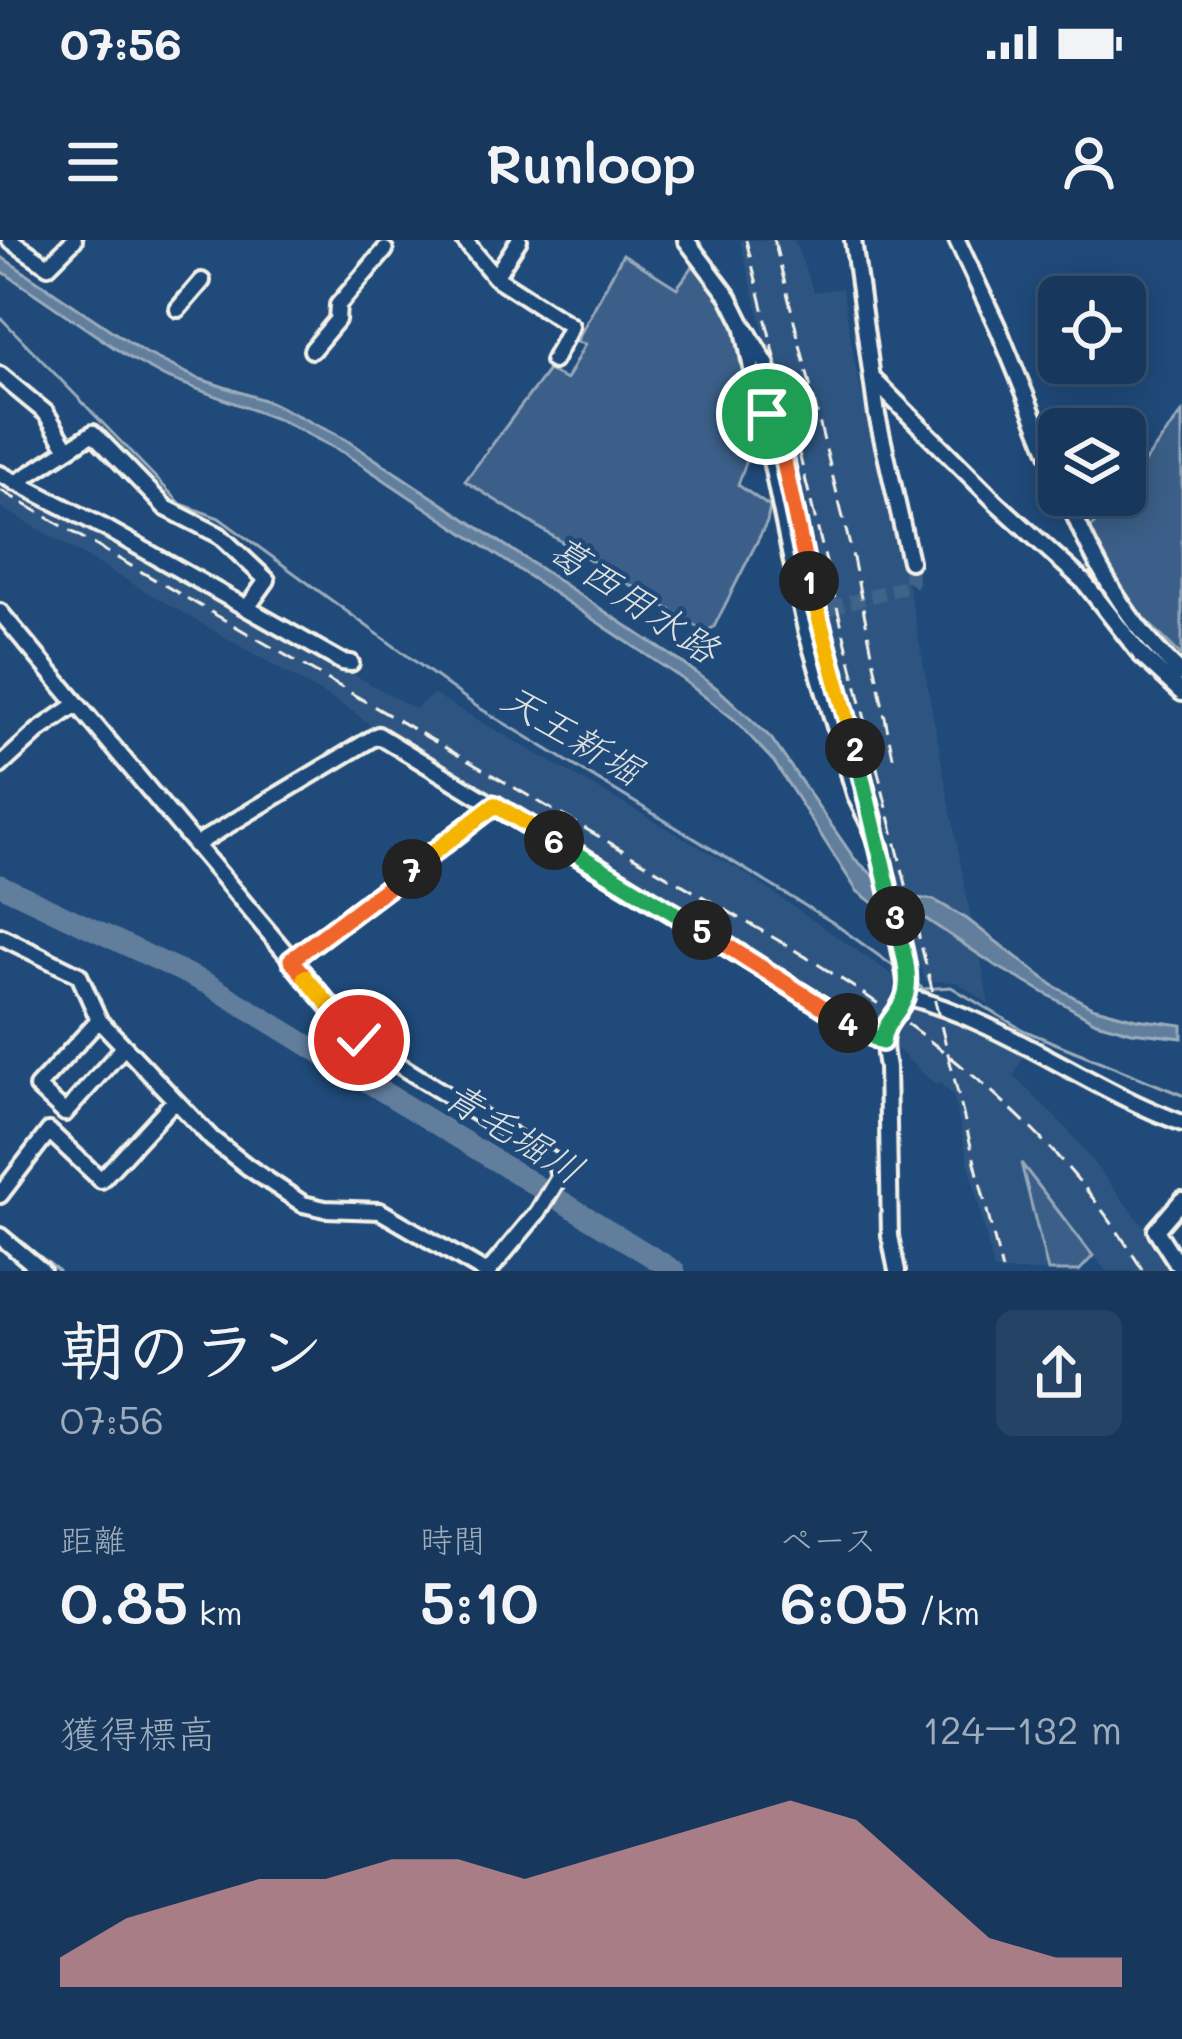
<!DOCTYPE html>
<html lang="ja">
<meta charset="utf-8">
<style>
body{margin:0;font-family:Mali,"Klee One",sans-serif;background:#244365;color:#f1f3f6;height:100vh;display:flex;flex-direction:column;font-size:45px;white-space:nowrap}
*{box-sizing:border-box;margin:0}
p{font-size:39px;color:#9eacbb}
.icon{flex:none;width:66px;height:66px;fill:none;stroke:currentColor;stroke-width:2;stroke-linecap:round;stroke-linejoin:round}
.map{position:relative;height:1031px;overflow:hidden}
.side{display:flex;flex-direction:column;background:#17385c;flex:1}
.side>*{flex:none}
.fabs{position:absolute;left:1038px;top:36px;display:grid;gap:24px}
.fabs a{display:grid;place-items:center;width:108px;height:108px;border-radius:18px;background:#17385c;box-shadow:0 6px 30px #0003,0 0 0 3px #365272;font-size:60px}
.pin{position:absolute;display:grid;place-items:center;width:102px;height:102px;color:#fff;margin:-51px;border:6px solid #fff;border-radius:50%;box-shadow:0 3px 12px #0007}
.km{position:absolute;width:60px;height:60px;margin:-30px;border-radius:50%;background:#222;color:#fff;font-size:33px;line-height:60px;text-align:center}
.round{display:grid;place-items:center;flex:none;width:126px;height:126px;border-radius:18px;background:#244365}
.headline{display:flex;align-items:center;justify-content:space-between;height:204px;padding:0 60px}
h1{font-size:66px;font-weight:600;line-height:90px}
.metrics{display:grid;grid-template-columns:repeat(3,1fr);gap:18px;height:204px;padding:12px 60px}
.metrics div{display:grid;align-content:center}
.metrics b{font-size:60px;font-weight:600}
.metrics small{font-size:33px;font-weight:400}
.metrics p{font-size:33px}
.chart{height:336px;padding:24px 60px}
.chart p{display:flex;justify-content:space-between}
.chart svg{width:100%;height:216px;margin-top:12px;fill:#e69b98;opacity:.7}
.status{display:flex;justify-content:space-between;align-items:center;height:84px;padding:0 60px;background:#17385c;direction:ltr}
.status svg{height:33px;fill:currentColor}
header{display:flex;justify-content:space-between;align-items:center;height:156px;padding:0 60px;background:#17385c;font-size:54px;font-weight:600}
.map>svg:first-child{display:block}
.built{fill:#2d5581}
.green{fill:#3a5f88;stroke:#97a8b8;stroke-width:3}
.water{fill:#627e9d;stroke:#9cacbb;stroke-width:3}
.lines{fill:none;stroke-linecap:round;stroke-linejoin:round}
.stream{stroke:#9cacbb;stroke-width:3}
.river{stroke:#627e9d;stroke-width:21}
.street-tunnel{stroke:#3f638a;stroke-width:14;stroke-dasharray:14 7;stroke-linecap:butt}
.street-casing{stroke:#f4f1e8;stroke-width:22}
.street{stroke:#1f4a7a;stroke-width:14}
.rail{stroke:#f4f1e8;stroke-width:3;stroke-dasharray:18 9;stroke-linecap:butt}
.split-1-casing{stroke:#fff;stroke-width:24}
.split-2-casing{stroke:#fff;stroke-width:24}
.split-3-casing{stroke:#fff;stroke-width:24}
.split-4-casing{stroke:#fff;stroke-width:24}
.split-5-casing{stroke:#fff;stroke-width:24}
.split-6-casing{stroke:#fff;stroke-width:24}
.split-7-casing{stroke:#fff;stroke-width:24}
.split-8-casing{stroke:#fff;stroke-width:24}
.split-9-casing{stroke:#fff;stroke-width:24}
.split-1{stroke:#f0652b;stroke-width:15}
.split-2{stroke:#f5b400;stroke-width:15}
.split-3{stroke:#22a559;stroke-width:15}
.split-4{stroke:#22a559;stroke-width:15}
.split-5{stroke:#f0652b;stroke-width:15}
.split-6{stroke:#22a559;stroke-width:15}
.split-7{stroke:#f5b400;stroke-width:15}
.split-8{stroke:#f0652b;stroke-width:15}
.split-9{stroke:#f5b400;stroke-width:15}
.labels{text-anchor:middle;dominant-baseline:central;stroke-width:9;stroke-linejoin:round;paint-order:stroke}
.water-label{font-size:39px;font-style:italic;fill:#dee0dd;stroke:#1f4a7a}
</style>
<div class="status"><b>07:56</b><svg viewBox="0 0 49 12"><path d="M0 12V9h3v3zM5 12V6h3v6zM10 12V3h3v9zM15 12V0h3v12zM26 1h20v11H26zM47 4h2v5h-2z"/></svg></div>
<header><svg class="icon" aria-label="menu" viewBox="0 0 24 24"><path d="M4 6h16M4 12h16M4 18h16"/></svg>Runloop<svg class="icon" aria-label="person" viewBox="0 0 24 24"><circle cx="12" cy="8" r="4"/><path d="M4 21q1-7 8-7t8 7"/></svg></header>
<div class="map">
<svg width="1182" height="1031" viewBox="0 0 1182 1031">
<rect width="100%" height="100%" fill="#1f4a7a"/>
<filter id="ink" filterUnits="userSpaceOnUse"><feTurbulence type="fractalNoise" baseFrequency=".00833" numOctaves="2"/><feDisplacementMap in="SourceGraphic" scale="24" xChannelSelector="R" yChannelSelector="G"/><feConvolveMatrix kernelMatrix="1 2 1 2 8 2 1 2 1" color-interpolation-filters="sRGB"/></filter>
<g filter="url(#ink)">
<path class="built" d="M740,0h54l20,52 28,-4 14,81 56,234 60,321 -37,-24 -29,-3 -10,-6 -21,-97 -46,-159 3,-15 -4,-23 -11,-11 -47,-228z
M0,240l78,44 28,11 309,174 18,-15 313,180 155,107 -6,25 -17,24 -9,2 -120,-81 -371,-220 -24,-19 -354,-205z
M911,677l15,2 54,36 9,49 -32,-22 -32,-1 -18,-58z
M914,766h15l97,45 -12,25 52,52 87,110 21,33h-68l-83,-105 25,105h-54l-41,-176 -13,-12 -4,2 -46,-42v-12l10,-17z"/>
<path class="green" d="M623,14l54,34 19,-26 35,50 23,122 -8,15 2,8 -10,28 32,22 -3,15 -53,105 -9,5 -240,-151 83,-111 18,10 19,-36 -9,-2z
M1182,173v243l-57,-56 -37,-62 2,-9 28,-34h7v-8z
M1021,923l72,93 -14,15h-31z"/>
<path class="water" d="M0,16l142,95 55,27 73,24 75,37 342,227 31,23 53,49 83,120 30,27 22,12 28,3 33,19 87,67 38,21 44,12 46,6v13l-50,-6 -36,-10 -103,-58 -67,-45 -41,-7 -28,-21 -83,-129 -39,-42 -57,-44 -334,-223 -62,-32 -117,-44 -37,-20 -128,-87z"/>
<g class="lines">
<path class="stream" d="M0,77l181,187 38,14 257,188 356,216 68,49
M913,741l10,8 28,-2 72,43 159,65
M0,986l59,45"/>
<path class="river" d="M0,645l208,99 467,287"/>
<path class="street-tunnel" d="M830,368l76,-22 5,-5 -1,-20"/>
<defs>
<path id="street" d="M10,0l38,26 26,-26
M464,0l31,37 76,49 -18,35
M686,0l43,57 14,28 63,305 50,167 24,49 27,139c-6,41 -31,27 -20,82l3,169 7,35
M853,0l24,175 33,146
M957,0l42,90 60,148
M495,37l24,-37
M178,69l24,-28
M746,89l21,36 43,220 65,237
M312,110l25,-30 1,-15 47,-55
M0,135l46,38 22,36
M872,138l125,125 87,79 57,73 41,38
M0,234l109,56 233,132 9,1
M16,243l77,-50 73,75 53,27 48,45 -20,28
M1066,255c27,68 62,130 116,179
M0,372l359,428 197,123 3,14 -21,35 -49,59
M0,526l38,-35 39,-27
M195,605l183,-110 504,307
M0,696l79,39 20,45 113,119 36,28 55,37 22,5 55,2 103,60
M291,720l204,-155
M905,756c99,25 182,92 277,127
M99,780l-62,67 28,26 59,-66
M0,955l49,-64 52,49 74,-80
M0,996l42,35
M1182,1031l-26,-41 26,-30"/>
</defs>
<use href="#street" class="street-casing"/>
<use href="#street" class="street"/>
<path class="rail" d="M746,0l256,1031
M774,0l79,318 41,204
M0,250l776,449c144,85 280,186 367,332"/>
</g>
</g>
<g class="lines" filter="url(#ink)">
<defs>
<path id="split-1" d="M767,174l12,24 30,143"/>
<path id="split-2" d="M809,341l46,167"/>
<path id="split-3" d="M855,508l40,168"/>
<path id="split-4" d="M848,783l34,19c2,-20 17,-28 23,-45 8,-24 -6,-58 -10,-81"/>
<path id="split-5" d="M702,690l146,93"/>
<path id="split-6" d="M554,600l148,90"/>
<path id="split-7" d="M412,629l83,-64 59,35"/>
<path id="split-8" d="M305,737l-14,-17 121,-91"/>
<path id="split-9" d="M305,737l54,63"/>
</defs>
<use href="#split-1" class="split-1-casing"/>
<use href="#split-2" class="split-2-casing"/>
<use href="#split-3" class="split-3-casing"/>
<use href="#split-4" class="split-4-casing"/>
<use href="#split-5" class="split-5-casing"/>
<use href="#split-6" class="split-6-casing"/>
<use href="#split-7" class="split-7-casing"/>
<use href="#split-8" class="split-8-casing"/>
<use href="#split-9" class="split-9-casing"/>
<use href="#split-1" class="split-1"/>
<use href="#split-2" class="split-2"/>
<use href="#split-3" class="split-3"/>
<use href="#split-4" class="split-4"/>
<use href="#split-5" class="split-5"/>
<use href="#split-6" class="split-6"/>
<use href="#split-7" class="split-7"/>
<use href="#split-8" class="split-8"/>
<use href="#split-9" class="split-9"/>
</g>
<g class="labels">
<g class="water-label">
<text transform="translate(635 358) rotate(34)">葛西用水路</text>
<text transform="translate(573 493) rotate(31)">天王新堀</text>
<text transform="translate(515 891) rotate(32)">青毛堀川</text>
</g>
</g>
</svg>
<div class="fabs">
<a><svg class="icon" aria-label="locate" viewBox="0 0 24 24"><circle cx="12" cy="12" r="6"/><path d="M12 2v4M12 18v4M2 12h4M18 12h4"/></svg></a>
<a><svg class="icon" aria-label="layers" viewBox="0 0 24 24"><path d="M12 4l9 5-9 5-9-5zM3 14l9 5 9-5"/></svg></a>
</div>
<div class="pin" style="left:767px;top:174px;background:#1e9e55"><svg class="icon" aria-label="arrive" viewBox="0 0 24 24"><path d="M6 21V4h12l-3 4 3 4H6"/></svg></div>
<div class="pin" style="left:359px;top:800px;background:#d93025"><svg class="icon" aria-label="check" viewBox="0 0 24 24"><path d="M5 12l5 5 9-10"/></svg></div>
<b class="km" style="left:809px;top:341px">1</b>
<b class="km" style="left:855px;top:508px">2</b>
<b class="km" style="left:895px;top:676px">3</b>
<b class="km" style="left:848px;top:783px">4</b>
<b class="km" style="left:702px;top:690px">5</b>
<b class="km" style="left:554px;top:600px">6</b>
<b class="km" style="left:412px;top:629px">7</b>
</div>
<section class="side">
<div class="headline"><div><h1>朝のラン</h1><p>07:56</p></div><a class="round"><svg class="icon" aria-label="share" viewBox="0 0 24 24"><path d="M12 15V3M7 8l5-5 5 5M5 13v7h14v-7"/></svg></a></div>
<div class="metrics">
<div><p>距離</p><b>0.85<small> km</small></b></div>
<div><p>時間</p><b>5:10</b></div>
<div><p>ペース</p><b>6:05<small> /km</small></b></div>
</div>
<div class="chart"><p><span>獲得標高</span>124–132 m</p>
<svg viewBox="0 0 160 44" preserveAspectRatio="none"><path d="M0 44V38L10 30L20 26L30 22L40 22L50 18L60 18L70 22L80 18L90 14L100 10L110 6L120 10L130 22L140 34L150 38L160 38V44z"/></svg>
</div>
</section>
